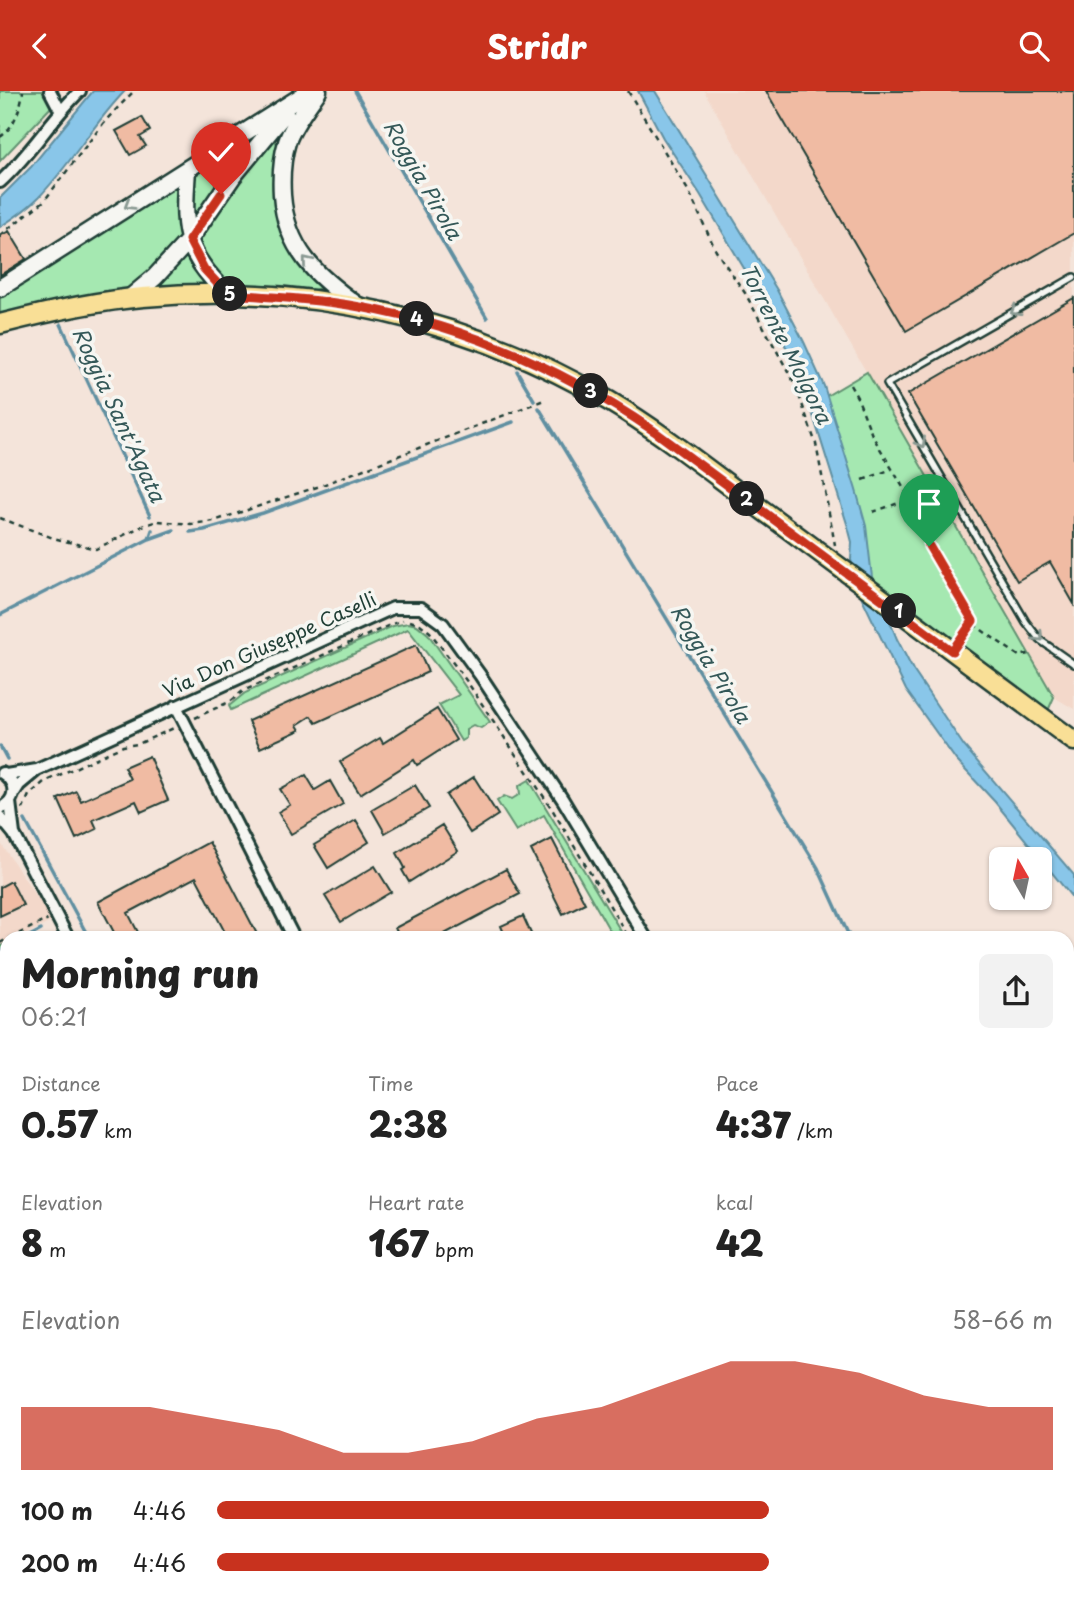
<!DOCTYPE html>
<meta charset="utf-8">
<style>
body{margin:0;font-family:"Playpen Sans",sans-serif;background:#f2f2f2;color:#222;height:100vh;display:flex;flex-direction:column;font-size:26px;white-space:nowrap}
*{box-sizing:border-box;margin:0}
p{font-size:23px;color:#767676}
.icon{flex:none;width:38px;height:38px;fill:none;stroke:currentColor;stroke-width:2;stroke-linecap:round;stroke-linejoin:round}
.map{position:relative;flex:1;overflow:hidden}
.details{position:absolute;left:0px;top:840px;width:1074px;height:672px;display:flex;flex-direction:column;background:#fff;border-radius:21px 21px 0 0;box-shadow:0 2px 5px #0004}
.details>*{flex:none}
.needle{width:46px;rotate:351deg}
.buttons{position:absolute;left:989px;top:756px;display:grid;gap:14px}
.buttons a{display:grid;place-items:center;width:63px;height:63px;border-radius:10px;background:#fff;box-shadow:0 2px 5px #0004;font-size:35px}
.pin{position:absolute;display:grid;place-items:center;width:60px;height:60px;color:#fff;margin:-72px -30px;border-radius:50% 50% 50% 0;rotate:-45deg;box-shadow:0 0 7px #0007}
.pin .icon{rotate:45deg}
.km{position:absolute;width:35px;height:35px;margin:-18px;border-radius:50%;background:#222;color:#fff;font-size:19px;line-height:35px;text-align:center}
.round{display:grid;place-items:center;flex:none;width:74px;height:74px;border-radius:10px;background:#f2f2f2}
.head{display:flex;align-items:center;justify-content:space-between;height:119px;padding:0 21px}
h1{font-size:38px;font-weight:800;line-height:52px}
.metrics{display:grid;grid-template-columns:repeat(3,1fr);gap:10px;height:119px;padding:7px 21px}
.metrics div{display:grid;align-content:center}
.metrics b{font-size:35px;font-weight:800}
.metrics small{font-size:19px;font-weight:400}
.metrics p{font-size:19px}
.chart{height:196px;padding:14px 21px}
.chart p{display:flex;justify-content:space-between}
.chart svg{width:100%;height:126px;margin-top:7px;fill:#c8321e;opacity:.7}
ul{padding:0 21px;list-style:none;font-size:23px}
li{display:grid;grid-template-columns:112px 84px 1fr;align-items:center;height:52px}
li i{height:18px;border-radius:9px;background:#c8321e}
header{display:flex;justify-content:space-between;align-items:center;height:91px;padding:0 21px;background:#c8321e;color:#fff;font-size:32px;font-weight:800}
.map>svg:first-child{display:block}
.built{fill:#f3d8ca}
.green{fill:#a5e8b1;stroke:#629272;stroke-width:2}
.water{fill:#89c6e9;stroke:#5f8fa1;stroke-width:2}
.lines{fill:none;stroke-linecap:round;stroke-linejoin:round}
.stream{stroke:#5f8fa1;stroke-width:3.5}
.building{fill:#f0bba3;stroke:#1f3d34;stroke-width:2}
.lane-casing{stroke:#1f3d34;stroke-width:10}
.street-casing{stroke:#1f3d34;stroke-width:16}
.secondary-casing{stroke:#1f3d34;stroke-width:21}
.primary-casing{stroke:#1f3d34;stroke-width:23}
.path{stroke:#1f3d34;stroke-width:2.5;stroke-dasharray:5 5;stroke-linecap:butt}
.lane{stroke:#f6f6f2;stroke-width:5}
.street{stroke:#f6f6f2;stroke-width:10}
.secondary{stroke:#f6f6f2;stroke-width:16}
.primary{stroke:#f9df96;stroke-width:18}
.oneway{stroke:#8a9a93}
.route-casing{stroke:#fff;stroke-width:14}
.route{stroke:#c8321e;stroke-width:9}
.labels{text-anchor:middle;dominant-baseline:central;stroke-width:7;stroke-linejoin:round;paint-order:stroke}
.street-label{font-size:19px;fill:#1f3d34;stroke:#f6f6f2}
.water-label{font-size:21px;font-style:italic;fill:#345858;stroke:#f6f6f2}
</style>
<header><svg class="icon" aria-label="back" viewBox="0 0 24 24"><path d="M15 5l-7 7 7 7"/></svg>Stridr<svg class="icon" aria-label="search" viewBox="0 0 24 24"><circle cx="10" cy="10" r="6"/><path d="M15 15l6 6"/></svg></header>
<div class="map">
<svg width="1074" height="1512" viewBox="0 0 1074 1512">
<rect width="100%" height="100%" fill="#f4e4da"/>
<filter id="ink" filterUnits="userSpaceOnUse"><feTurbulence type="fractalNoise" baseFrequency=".0143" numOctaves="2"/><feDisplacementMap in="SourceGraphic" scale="14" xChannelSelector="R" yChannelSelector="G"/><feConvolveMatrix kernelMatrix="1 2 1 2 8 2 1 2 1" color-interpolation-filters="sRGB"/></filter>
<g filter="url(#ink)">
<path class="built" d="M704,0h370v618l-20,-12z
M0,751l53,79 -35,17h-11v5l-7,4z"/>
<path class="green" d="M0,0h44l8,15 -52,55z
M265,34l16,25 -5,47 44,91 -8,3 -109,-6 -72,5 -131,27v-22z
M867,281l187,325 -10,23 -174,-131 -52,-188z
M408,532l9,2 11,9 62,88 -9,6 -8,-3 -7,4v9l-5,3 -22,-36 20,-10 -51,-66 -177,81 -2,-4 16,-13 148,-67z
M529,689l96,158h-11l-70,-123 -28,16 -19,-30 7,-5 8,3 8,-5 -1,-8z
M7,852v369l-7,2v-367z
M104,1505h108l-16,7h-89z
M650,1505h93l4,7h-115z"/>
<path class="water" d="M93,0h32c-32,33 -54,73 -86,106 -12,12 -25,21 -39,30v-29l31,-31z
M638,0h17l122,199 27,52 20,44 32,104 10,36 6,51 25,62 16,31 51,76 110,129v25l-79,-98 -39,-42 -50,-70 -45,-94 -10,-36 1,-18 -4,-15 -47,-150 -40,-80 -61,-103 -37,-56z"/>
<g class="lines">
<path class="stream" d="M355,0l132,227
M61,233l89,192
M517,280l17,29
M539,317l279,460 32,70
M190,441l14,-2 59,-17 250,-91
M149,448l25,-9
M0,524l149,-76 3,-9
M0,655l7,13
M25,729l64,118
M26,847l15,-8
M0,861l7,-4
M1068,1211l6,11"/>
</g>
<path class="building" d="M766,0h308v142l-168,98z
M142,26l8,14 -10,6 6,9 -16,9 -14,-24z
M9,140l17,28 -26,16v-39z
M1074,207v306l-24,-42 -33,19 -109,-187z
M416,554l12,27 -112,51 -5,-7 -14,9 3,5 -40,18 -12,-27z
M437,618l19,31 -39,25 -3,-5 -54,34 -20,-32 40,-24 3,5z
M149,665l19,44 -27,12 -5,-11 -43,19 4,9 -21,10 -18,-40 18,-8 5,10 49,-22 -6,-12z
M306,684l9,15 15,-9 13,23 -52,30 -13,-22 12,-7 -10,-16z
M474,686l24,38 -28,18 -24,-38z
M415,694l14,23 -44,25 -13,-23z
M356,729l13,22 -41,26 -14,-23z
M442,734l16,26 -49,31 -7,-12 3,-2 -8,-15z
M552,748l33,64 -22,11 -32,-64z
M209,751l48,92 -8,4h-21l-32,-61 -68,36 13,25h-24l-19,-36z
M375,775l16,26 -50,30 -16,-26z
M506,778l14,25 -83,44h-37l-5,-10z
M11,790l12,24 -23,11v-29z
M523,825l10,22h-27l-5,-12z"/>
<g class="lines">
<defs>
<path id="lane" d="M1074,186l-187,107 139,238 14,18 34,24"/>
<path id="street" d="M50,0l10,19
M0,91c30,-27 51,-63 80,-91
M176,615l118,232
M6,684l31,-5 356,-162h28l22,16 37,51 83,125 83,138
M14,702l5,-8 18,-15
M10,711l4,32
M0,717c17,-7 18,-25 2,-35
M0,726l14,17 54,104
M411,1505l3,7
M621,1505l3,7
M210,1512l14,-7"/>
<path id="secondary" d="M318,0c-10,15 -25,33 -31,51 -5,16 -6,36 -5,53 4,54 34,81 76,111
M187,78c-4,59 -5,81 40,125
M0,197l310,-197
M130,207l25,-21 34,-37 44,-64 52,-63"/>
<path id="primary" d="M0,233c47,-12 95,-23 143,-27 162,-15 325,21 466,104 57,34 109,77 163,116 101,74 201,150 302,224"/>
</defs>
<use href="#lane" class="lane-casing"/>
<use href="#street" class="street-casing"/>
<use href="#secondary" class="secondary-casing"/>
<use href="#primary" class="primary-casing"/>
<path class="path" d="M628,0l61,101 27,59 29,42 50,91 21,60 19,101
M0,46c14,-9 21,-30 23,-46
M0,144l44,-34 61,-80 29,-30
M850,294l8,14 14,36 38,64 14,39 9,12 43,76 43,30 14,-3
M863,389l29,-11
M873,421l37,-13
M0,427l53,20 43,11 46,-23 16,-5 33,3 23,-3 103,-34 227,-87
M410,530l10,3 10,8 38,51 84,126 77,129
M961,547l12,-17
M195,627l36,-17 12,-10 149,-67 11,-4
M23,718l6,-14 15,-13 79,-36 15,-2 38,-17
M10,847l36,-18 1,2
M0,852l7,-4
M1068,1479l6,-3
M471,1505l3,7
M687,1512l6,-7
M948,1512l16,-7
M994,1512l15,-7"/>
<use href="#lane" class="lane"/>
<use href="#street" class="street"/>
<use href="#secondary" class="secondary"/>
<use href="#primary" class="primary"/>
</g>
<defs><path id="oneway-chevron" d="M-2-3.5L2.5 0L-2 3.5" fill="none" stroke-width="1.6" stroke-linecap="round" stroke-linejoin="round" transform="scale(1.75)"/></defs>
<g class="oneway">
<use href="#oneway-chevron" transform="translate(129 114) rotate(148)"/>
<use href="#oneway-chevron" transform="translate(307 170) rotate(-130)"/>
<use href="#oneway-chevron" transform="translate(1015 220) rotate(150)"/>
<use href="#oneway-chevron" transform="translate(921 352) rotate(60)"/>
<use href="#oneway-chevron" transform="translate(1039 546) rotate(45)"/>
</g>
</g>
<g class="lines" filter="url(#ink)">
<defs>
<path id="route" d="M221,103l-32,46 15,29 23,25c44,3 89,5 133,13 106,19 206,64 294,124l298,220 21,-30 -44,-75"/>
</defs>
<use href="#route" class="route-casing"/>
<use href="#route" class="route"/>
</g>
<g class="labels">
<g class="street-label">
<text transform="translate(269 553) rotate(-24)">Via Don Giuseppe Caselli</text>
</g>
<g class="water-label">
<text transform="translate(424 88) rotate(60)">Roggia Pirola</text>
<text transform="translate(787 252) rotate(63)">Torrente Molgora</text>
<text transform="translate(120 323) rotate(65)">Roggia Sant'Agata</text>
<text transform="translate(712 572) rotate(59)">Roggia Pirola</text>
</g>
</g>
</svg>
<div class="buttons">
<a><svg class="needle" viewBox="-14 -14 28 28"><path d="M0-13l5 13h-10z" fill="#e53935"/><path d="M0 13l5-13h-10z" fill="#767676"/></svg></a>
</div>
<div class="pin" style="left:929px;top:455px;background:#1e9e55"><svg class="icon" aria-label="arrive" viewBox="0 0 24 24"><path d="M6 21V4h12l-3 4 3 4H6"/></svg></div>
<div class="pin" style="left:221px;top:103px;background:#d93025"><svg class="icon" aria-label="check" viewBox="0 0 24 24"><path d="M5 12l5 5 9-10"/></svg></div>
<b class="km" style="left:899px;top:520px">1</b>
<b class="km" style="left:747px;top:408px">2</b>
<b class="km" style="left:591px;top:300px">3</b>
<b class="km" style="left:417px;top:228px">4</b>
<b class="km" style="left:230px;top:203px">5</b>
<section class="details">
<div class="head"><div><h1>Morning run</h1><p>06:21</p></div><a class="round"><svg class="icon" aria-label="share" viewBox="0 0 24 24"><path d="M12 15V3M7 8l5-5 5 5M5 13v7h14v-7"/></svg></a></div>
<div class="metrics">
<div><p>Distance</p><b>0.57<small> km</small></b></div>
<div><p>Time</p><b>2:38</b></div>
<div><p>Pace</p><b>4:37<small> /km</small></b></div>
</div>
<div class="metrics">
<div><p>Elevation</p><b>8<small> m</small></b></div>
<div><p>Heart rate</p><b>167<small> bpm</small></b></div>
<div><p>kcal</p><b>42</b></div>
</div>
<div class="chart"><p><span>Elevation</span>58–66 m</p>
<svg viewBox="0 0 160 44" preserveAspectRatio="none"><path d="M0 44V22L10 22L20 22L30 26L40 30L50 38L60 38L70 34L80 26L90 22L100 14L110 6L120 6L130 10L140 18L150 22L160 22V44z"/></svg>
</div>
<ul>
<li><b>100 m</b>4:46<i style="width:66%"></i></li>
<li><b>200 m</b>4:46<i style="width:66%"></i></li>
</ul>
</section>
</div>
